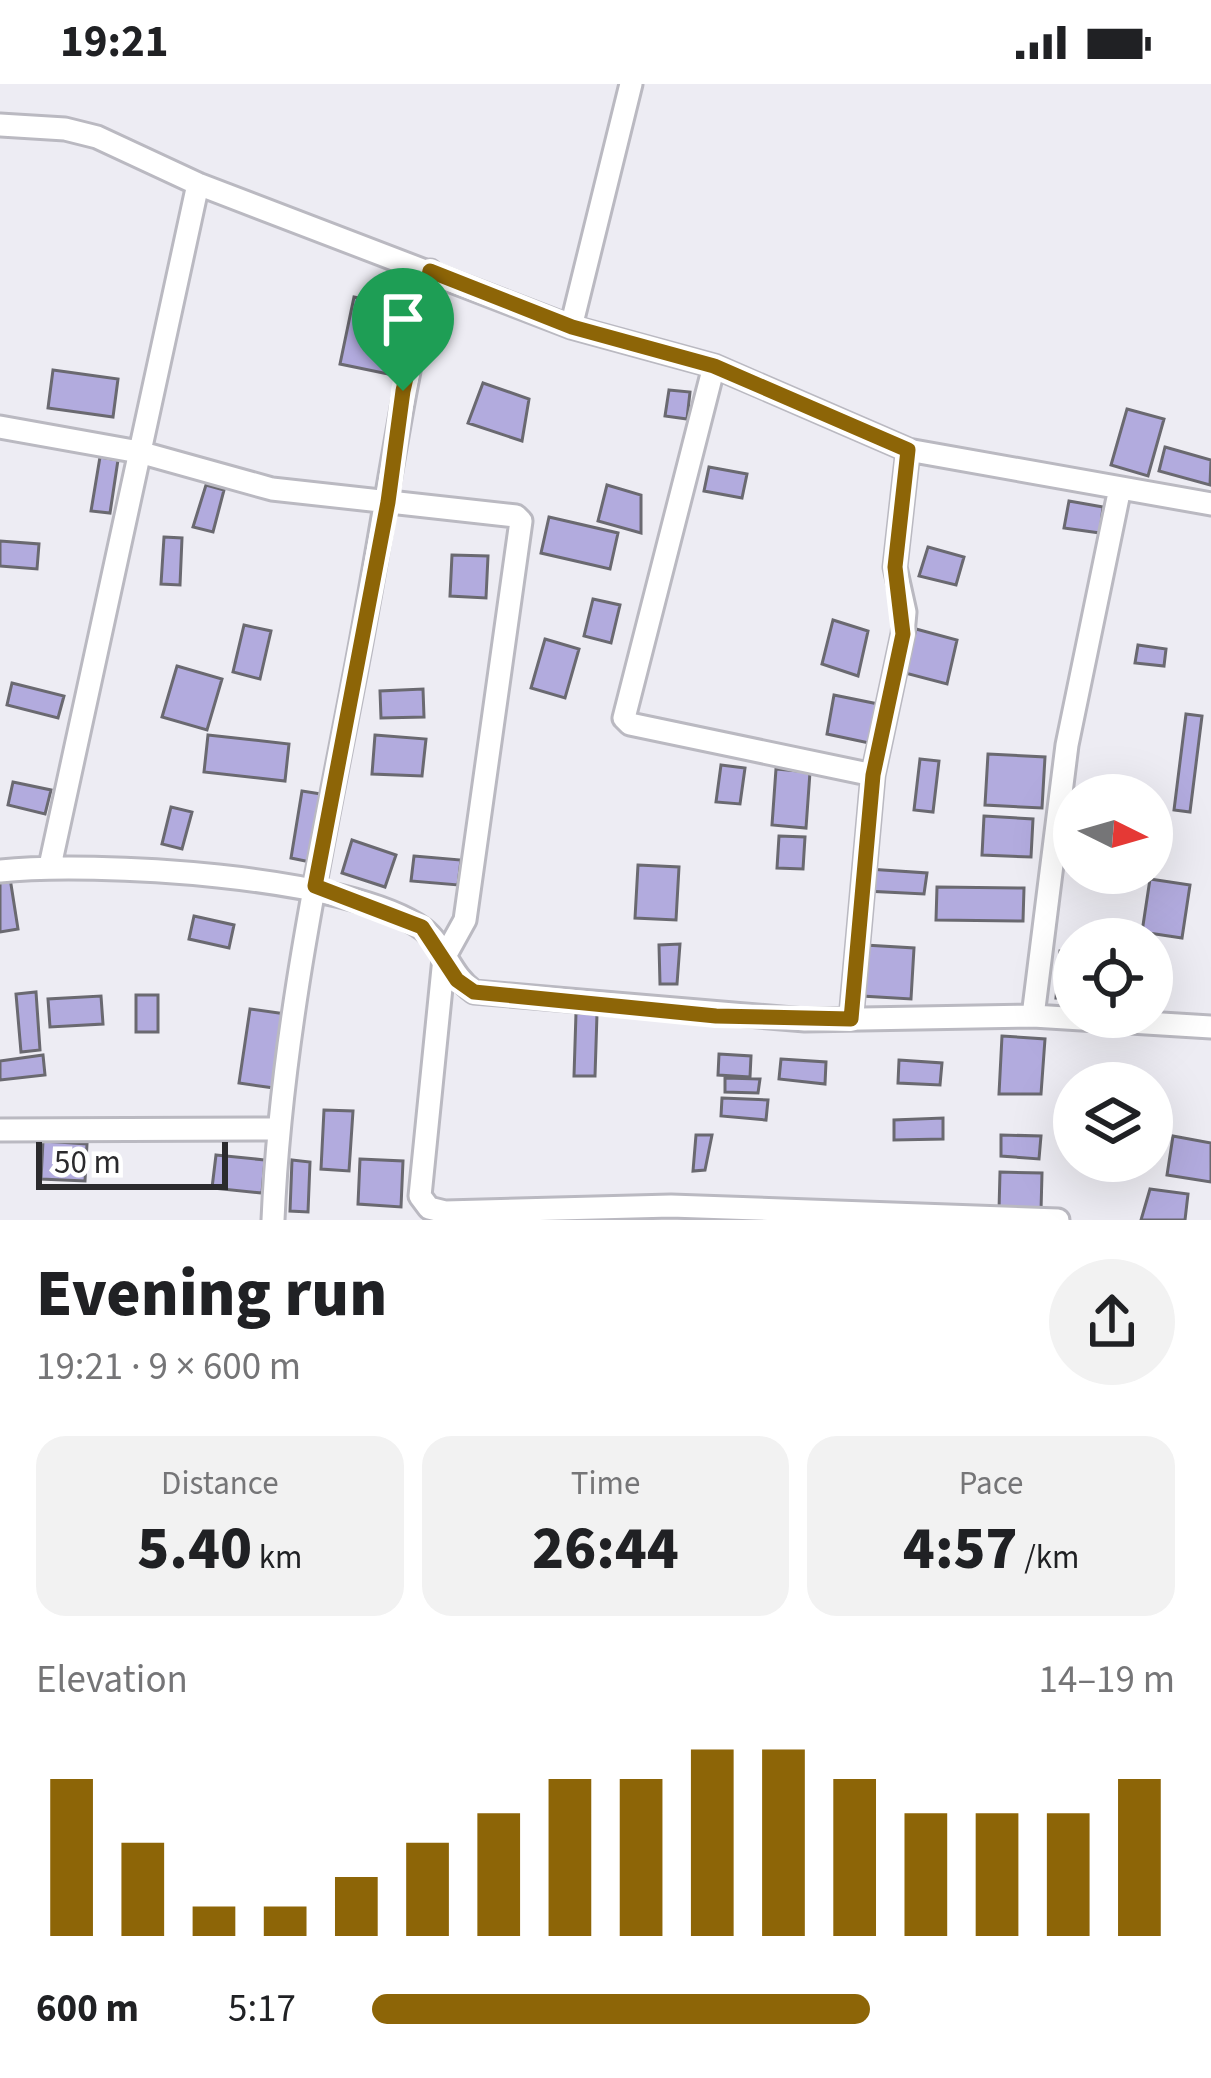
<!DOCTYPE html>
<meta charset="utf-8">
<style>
body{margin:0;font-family:"Source Sans 3",sans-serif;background:#f2f2f2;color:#202124;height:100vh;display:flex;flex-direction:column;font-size:45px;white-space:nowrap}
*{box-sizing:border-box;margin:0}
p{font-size:39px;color:#757577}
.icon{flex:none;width:66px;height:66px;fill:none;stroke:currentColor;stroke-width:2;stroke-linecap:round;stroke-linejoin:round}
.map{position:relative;height:1136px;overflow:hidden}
.details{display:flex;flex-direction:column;background:#fff;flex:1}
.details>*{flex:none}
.needle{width:78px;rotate:95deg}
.fabs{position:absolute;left:1053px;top:690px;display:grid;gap:24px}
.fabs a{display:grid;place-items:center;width:120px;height:120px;border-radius:50%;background:#fff;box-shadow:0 12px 48px #0002;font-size:60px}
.scale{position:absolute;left:36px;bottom:30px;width:192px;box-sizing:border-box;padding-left:12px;border:6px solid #2b2a2d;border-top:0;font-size:33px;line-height:42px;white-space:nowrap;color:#2b2a2d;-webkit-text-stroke:9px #fff;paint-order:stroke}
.pin{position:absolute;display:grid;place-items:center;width:102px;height:102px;color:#fff;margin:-123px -51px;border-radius:50% 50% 50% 0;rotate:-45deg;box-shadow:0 0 12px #0007}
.pin .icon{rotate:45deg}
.round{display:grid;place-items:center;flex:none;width:126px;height:126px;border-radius:63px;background:#f2f2f2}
.headline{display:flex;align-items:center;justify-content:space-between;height:204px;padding:0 36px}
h1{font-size:66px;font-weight:800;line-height:90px}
.stats{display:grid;grid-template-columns:repeat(3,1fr);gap:18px;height:204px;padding:12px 36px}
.stats div{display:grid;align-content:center;border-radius:30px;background:#f2f2f2;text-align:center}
.stats b{font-size:60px;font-weight:800}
.stats small{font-size:33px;font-weight:400}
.stats p{font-size:33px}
.chart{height:336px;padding:24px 36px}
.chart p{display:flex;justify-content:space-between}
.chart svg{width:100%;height:216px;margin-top:12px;stroke:#8d6507;stroke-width:6}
ul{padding:0 36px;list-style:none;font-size:39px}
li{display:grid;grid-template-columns:192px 144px 1fr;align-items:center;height:90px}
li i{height:30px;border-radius:15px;background:#8d6507}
.status{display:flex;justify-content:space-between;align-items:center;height:84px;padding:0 60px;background:#fff;direction:ltr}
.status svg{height:33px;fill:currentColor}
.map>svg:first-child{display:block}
.building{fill:#b2abde;stroke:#6a6970;stroke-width:3}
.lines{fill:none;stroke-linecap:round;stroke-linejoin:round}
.minor-casing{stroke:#bab9c1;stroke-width:27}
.minor{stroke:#fff;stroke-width:21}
.route-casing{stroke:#fff;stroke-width:24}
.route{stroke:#8d6507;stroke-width:15}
</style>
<div class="status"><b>19:21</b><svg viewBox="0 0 49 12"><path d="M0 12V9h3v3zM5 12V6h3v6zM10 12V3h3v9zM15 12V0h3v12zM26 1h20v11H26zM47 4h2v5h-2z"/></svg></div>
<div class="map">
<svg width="1211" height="1136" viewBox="0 0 1211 1136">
<rect width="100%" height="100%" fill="#edecf3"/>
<path class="building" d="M354,213l48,10 -14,67 -48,-10z
M53,286l65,9 -5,38 -65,-9z
M483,299l46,16 -7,42 -54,-18z
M669,306l21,2 -3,27 -22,-3z
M1127,325l37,10 -16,57 -37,-11z
M1165,363l46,13 -1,25 -51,-14z
M100,373l18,3 -8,53 -19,-2z
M709,383l38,7 -5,24 -38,-7z
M206,401l18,5 -11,42 -20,-5z
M607,401l34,10v38l-43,-12z
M1069,417l34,6 -3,26 -36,-5z
M549,433l69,16 -8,36 -69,-16z
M164,453l18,1 -2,47 -19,-1z
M0,457l39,3 -2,25 -37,-3z
M928,463l36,10 -8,28 -37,-9z
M452,471l36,1 -2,42 -36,-2z
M593,515l27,6 -9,38 -27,-7z
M833,536l35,11 -10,45 -36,-12z
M244,541l27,6 -11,48 -27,-7z
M916,545l41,11 -10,44 -42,-11z
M545,555l34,10 -14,49 -34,-10z
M1138,561l28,4 -2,17 -29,-3z
M177,582l45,13 -15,51 -45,-13z
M12,599l52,13 -6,22 -51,-13z
M423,605l1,28 -43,1 -1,-27z
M834,611l44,9 -9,39 -42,-9z
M1186,630l16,2 -12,96 -16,-2z
M208,651l81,9 -4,37 -81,-9z
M375,651l51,4 -4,37 -50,-2z
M988,670l57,3 -3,51 -57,-3z
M920,675l19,2 -6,51 -19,-2z
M721,681l24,3 -5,36 -24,-2z
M776,685l34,3 -4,56 -34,-3z
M13,698l38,8 -6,24 -37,-9z
M302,707l19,3 -11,68 -19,-4z
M171,723l21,5 -10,37 -20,-5z
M984,732l49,3 -2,38 -49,-2z
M779,752l26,1 -2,32 -26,-1z
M352,756l44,15 -11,32 -43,-14z
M414,772l47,4 -3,25 -47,-4z
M638,781l41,2 -3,53 -41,-2z
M868,785l59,4 -3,21 -58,-3z
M10,794l8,51 -18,3v-53z
M1150,795l40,6 -8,53 -40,-6z
M937,803l87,1 -1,33 -87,-1z
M194,832l40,9 -5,23 -40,-9z
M680,860l-3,40h-17l-1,-39z
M865,861l49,3 -3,51 -49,-3z
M1060,867l14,1v46h-18z
M36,908l4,58 -19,2 -5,-58z
M136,911h22v37h-22z
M101,912l2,28 -53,3 -2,-28z
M250,925l36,5 -12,74 -35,-5z
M576,929l21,1 -2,62h-21z
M1002,952l43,3 -4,55h-42z
M719,970l32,2 -1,21 -32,-2z
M43,971l2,20 -45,5v-19z
M781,975l45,3 -1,22 -46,-5z
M899,976l43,3 -2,22 -42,-2z
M725,994l35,1 -2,14 -33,-1z
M722,1014l46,2 -2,20 -45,-4z
M324,1026l29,1 -4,60 -28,-2z
M943,1034v21l-49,1v-20z
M696,1051h16l-7,35 -12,1z
M1001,1051l40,1 -2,23 -38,-3z
M1173,1052l38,7v39l-44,-7z
M43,1057l44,3 -2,37 -44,-2z
M216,1071l49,5 -3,33 -50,-5z
M360,1075l43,2 -2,46 -43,-3z
M292,1076l18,2 -2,50 -18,-1z
M1000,1088l42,1 -1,38 -42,-1z
M1150,1105l38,5 -3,26h-44z"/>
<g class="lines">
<defs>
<path id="minor" d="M0,41l65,4 32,8 101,47 373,143 143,39 194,84 303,54
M571,243l60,-243
M714,282l-90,352 6,6 243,51
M0,343l139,25 133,37 244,27 5,5 -56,399 -21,38 -24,238 9,12 16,4 226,-6 387,14
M50,782l148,-682
M0,787c91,-10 350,4 423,58 22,17 27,46 51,63l331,28 228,-4 178,11
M1033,932l34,-271 53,-257
M851,935l22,-244 30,-141 2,-22 -10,-45 13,-117
M0,1046l277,-1
M273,1136c8,-188 49,-372 84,-556 25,-132 43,-263 73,-393"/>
</defs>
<use href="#minor" class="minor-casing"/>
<use href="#minor" class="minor"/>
</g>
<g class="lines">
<defs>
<path id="route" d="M430,187l142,56 142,39 194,84 -13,117 8,67 -30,141 -22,244 -135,-3 -242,-24 -17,-12 -35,-53 -107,-41 73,-384 15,-111z"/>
</defs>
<use href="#route" class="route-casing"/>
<use href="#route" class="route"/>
</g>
</svg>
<div class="fabs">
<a><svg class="needle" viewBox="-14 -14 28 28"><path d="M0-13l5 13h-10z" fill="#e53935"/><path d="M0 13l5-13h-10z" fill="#757577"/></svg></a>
<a><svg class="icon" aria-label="locate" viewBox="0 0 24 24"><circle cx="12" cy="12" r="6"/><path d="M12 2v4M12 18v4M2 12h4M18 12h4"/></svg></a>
<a><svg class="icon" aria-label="layers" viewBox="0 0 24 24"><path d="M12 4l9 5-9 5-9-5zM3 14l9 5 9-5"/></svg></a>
</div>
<div class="scale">50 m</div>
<div class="pin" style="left:403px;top:307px;background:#1e9e55"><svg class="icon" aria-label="arrive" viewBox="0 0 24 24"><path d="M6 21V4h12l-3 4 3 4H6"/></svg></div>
</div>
<section class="details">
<div class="headline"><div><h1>Evening run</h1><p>19:21 · 9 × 600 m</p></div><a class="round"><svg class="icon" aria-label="share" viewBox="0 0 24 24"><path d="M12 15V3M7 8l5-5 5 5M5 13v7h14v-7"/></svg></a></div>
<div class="stats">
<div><p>Distance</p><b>5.40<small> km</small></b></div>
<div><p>Time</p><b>26:44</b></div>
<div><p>Pace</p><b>4:57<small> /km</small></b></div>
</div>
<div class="chart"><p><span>Elevation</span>14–19 m</p>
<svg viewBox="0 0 160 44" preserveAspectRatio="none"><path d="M5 44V12M15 44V25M25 44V38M35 44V38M45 44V32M55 44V25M65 44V19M75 44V12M85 44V12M95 44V6M105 44V6M115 44V12M125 44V19M135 44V19M145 44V19M155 44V12"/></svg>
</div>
<ul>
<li><b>600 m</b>5:17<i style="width:62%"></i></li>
</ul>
</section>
